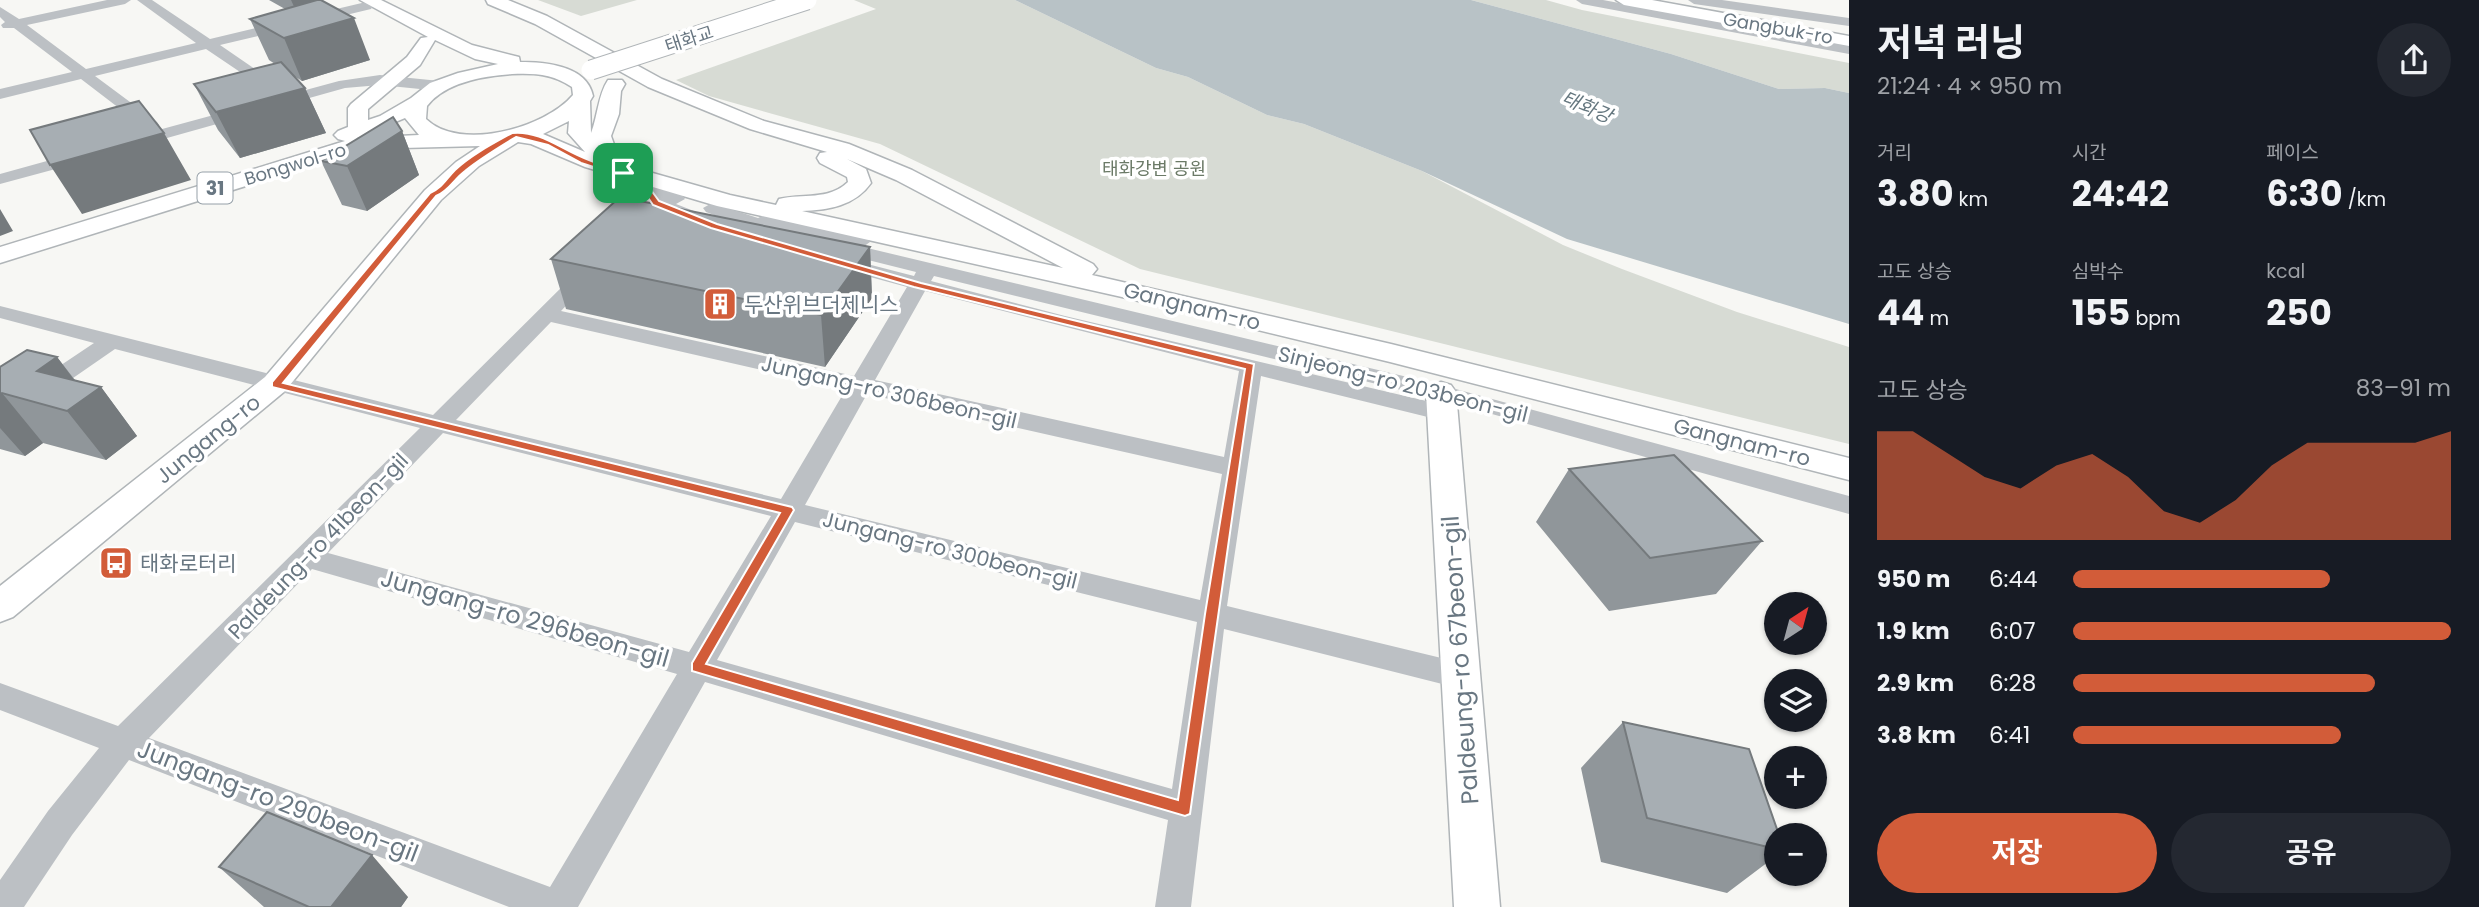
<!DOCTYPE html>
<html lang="ko">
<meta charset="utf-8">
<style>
body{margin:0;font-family:Poppins,"Noto Sans KR",sans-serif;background:#242831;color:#f1f3f6;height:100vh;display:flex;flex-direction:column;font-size:26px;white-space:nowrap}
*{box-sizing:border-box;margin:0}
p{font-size:23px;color:#9ea1a6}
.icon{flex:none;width:38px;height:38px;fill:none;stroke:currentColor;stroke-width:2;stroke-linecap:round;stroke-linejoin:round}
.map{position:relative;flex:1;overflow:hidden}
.sheet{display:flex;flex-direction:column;background:#171b24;width:630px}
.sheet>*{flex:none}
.needle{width:46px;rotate:36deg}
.controls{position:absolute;left:1764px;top:592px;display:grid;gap:14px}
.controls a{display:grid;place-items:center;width:63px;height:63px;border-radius:50%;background:#171b24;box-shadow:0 2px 5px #0004;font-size:35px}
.pin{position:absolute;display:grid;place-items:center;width:60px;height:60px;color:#fff;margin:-30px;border-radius:14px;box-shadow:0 4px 10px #0006}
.round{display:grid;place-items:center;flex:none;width:74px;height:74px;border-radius:37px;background:#242831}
.overview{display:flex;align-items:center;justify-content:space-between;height:119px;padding:0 28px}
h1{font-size:38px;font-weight:700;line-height:52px}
.stats{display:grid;grid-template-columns:repeat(3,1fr);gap:10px;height:119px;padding:7px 28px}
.stats div{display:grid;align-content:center}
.stats b{font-size:35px;font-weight:700}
.stats small{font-size:19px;font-weight:400}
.stats p{font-size:19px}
.chart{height:196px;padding:14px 28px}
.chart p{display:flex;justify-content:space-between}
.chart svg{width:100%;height:126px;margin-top:7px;fill:#d25c39;opacity:.7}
.button{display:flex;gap:14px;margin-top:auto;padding:14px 28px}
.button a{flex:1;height:80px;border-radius:42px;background:#d25c39;color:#fff;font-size:28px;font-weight:700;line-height:80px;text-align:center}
.button a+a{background:#242831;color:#f1f3f6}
ul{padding:0 28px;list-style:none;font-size:23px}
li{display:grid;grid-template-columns:112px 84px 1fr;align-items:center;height:52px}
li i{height:18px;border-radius:9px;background:#d25c39}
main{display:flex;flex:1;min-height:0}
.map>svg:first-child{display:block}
.green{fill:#d7dbd4}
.water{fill:#b8c2c6}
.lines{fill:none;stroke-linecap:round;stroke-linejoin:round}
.major-casing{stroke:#b0b5b8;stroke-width:3}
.minor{fill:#bcc0c4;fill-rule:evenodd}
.major{fill:#fff;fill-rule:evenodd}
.major-bridge-casing{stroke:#b0b5b8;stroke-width:21;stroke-linecap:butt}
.major-bridge{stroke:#fff;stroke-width:19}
.wall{fill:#90969a}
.shaded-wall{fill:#757a7d}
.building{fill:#a7aeb3;stroke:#757a7d;stroke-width:2}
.route{fill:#d25c39;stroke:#fff;stroke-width:2;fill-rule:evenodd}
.labels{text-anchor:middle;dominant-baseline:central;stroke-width:7;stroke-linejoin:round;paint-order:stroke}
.far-street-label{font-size:18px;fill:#697782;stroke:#fff}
.far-park-label{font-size:18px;fill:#6b7a67;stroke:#fff}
.far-water-label{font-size:19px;font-style:italic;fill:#65777f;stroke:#fff}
.shield{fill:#fff;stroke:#96a0a8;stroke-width:2}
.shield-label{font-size:19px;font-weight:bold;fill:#697782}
.poi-label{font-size:21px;fill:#697782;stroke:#fff;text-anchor:start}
.street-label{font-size:21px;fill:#697782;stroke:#fff}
.near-street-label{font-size:24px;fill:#697782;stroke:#fff}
</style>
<main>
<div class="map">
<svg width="1849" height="907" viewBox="0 0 1849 907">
<rect width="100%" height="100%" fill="#f7f7f4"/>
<path class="green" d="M538,0h99l-56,16z
M854,0h161l141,68 32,9 79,38 37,9 118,47 141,74 59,24 115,43 112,35v97l-709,-175 -260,-125 -171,-48 -33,-16 200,-71z
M1471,0h75l36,10 267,53v30l-24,-5 -46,1 -108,-35z"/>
<path class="water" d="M1015,0h456l200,54 108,35 46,-1 24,5v231l-282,-85 -145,-68 -118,-47 -37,-9 -79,-38 -32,-9z"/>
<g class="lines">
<defs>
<path id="major" d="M360,0h21l91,45 47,12 1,5c27,0 67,4 73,34l-3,5 1,32c7,-18 7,-38 17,-53h14l3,4 -4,7 -2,23 -8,22 10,28 109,31 46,10 3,-6c24,-6 49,2 69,-17l-1,-5 -27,-14 -3,-5 3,-5 7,-1 -77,-23 -102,-42 -113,-63 -47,-20 -2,-4h22l39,16 115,63 102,42 85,23 63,26 181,94 4,5 -5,6 299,69 458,114v22l-459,-118 -268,-65 -405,-91 -132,-39 -54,-23 -13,-2 -39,24 -38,34 -156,191 -272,226 -13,5v-36l265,-209 160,-187 31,-28 24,-16 -116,3 -364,114v-16l345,-106 -7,-2 -4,-4 4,-4 10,-4v-19l3,-4 56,-47 14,-19 7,-1zM435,40l40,19 23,5 -40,9 -28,10 -19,15 -31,18 -12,4v-11l52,-44zM512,74c22,-1 41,0 60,13l1,8c-28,33 -113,57 -147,24l1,-13c18,-24 57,-30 85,-32zM405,118l14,17 -62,3zM569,121l-1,12 17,19 -42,-18zM847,159l49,21 167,88 -261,-57c26,-1 53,-5 69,-28l-5,-14z
M1616,0h36l197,36v10l-225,-41z
M1441,382l10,3 5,7 44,515h-46l-28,-515 5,-7z"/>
</defs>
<use href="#major" class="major-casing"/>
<path class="minor" d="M107,0h24l-6,4 -98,21 59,44 110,-26 -59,-43h15l58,39 156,-37 7,4 -2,3 -151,36 61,42 3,3 -3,3h-10l-65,-44 -111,27 62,46 2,3 -2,3h-12l-64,-49 -81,20v-10l72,-17 -58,-44h-11l-2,-3 4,-3 -5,-5v-10l19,12z
M1576,0h27l246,46v8l-267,-50z
M1688,0h34l127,18v8l-155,-22z
M380,75l60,6 8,5 -8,5 -60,-6 -35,3 -210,59 -8,-5 2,-4 210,-57z
M83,151l6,1 2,4 -2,4 -89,24v-10z
M623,168l6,1 6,13 47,13 3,4 -9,5 23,9 2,4 -9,6 -42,-16 -3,-4 7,-5 -32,-9 -8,-16z
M712,203l46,15 8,-4 101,24 3,4 -7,5 578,138 408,111v18l-411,-115 -504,-123 -3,5 134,35 387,91 4,6 -4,6 -8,2 -183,-45 -34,230 235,57 11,4 4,9 -4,9 -11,4 -238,-60 -33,278h-36l13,-87 -463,-138 -127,225h-69l-380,-147 -57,75 -48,72h-24v-27l48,-69 51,-63 -99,-38v-27l118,43 302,-298 -305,-79 -107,74 -8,2v-19l94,-63 -94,-25v-12l433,109 147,-146h14l3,4 -36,38 293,65 53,-89 -70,-19 -3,-4 10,-6 70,18 2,-4 -84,-21 -3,-4 7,-5 -48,-11 -1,6h-14l-67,-25 -3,-4zM925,291l314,80 -15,86 -349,-77zM551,322l295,67 -65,110 -325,-79zM867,394l355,80 -22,126 -395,-95zM443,433l328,83 -82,136 -361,-99zM795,522l402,100 -25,167 -455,-129zM312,569l365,105 -127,213 -401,-149z"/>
<use href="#major" class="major"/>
<defs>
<path id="major-bridge" d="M591,70l216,-70"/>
</defs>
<use href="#major-bridge" class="major-bridge-casing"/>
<use href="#major-bridge" class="major-bridge"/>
</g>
<path class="wall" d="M269,0h53l48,60 -68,21 -8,-5 11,12 21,45 -86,25 -22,-28 -24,-46 81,-20 -6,-4 -19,-41 35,-10z
M402,131l17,44 -52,36 -25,-6 -21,-44z
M870,247l2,51 -47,69 -259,-58 -15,-50z
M57,357l18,23 26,7 36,49 -31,24 -63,-17 -18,13 -25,-7v-82z
M1569,469l193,72 -46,53 -107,17 -73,-89z
M1623,722l153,113v21l-49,37 -126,-31 -20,-94z
M219,867l189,30 -7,10h-137z"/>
<path class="shaded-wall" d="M291,0h31l-24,15z
M354,18l16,42 -68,21 -18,-43z
M305,88l21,45 -86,25 -24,-46z
M402,131l17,44 -52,36 -20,-45z
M164,133l27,47 -109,34 -32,-49z
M0,209l13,22 -13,5z
M870,247l2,51 -47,69 -4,-52z
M57,357l30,40 14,-10 36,49 -31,24 -39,-49 -30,-40z
M2,393l41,50 -18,13 -25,-28v-33z
M372,855l36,42 -7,10h-70z"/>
<path class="building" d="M317,0h4l33,18 -70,20 -34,-19z
M281,62l24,26 -89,24 -22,-28z
M139,101l25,32 -114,32 -20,-35z
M393,117l9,14 -55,35 -26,-5z
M620,197l250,50 -49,68 -270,-56z
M27,350l30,7 -20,14 64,16 -34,24 -65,-18 -2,2v-28z
M1674,455l88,86 -112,17 -81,-89z
M1623,722l126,27 30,86h-3v14l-129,-31z
M267,812l105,43 -41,52h-22l-90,-40z"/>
<path class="route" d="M512,133c29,-3 51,18 77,27 12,5 24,8 37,12l6,11 19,7 8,11 58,23 204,59 333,81 -64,450 -5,2 -493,-145v-8l88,-150 -508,-126v-5l158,-189c12,-5 16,-14 25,-23 16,-15 37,-26 57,-37zM516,137l32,8 33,18 38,12 6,12 20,6 8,12 58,23 203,59 331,82 -40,245 -27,186 -472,-136 88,-154 -2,-3 -509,-124 153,-187c13,-5 18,-17 29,-25 16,-13 33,-23 51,-34z"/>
<defs>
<symbol id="building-square" viewBox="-11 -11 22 22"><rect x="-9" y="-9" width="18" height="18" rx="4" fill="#d25c39" stroke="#fff"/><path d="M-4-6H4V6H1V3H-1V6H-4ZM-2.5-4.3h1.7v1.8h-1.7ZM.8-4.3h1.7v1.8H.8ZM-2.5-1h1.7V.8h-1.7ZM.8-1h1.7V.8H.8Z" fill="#fff"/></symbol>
<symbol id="bus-square" viewBox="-11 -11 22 22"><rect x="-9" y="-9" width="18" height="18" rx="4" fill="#d25c39" stroke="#fff"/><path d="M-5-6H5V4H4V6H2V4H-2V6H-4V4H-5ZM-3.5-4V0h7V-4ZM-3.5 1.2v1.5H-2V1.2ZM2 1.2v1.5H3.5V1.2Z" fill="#fff"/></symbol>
</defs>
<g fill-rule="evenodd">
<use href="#building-square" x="701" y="285" width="38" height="38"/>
<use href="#bus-square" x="97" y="544" width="38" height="38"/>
</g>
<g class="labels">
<g class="far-street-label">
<text transform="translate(1778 28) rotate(10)">Gangbuk-ro</text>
<text transform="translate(689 39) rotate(-18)">태화교</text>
<text transform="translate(295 164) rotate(-17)">Bongwol-ro</text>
</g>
<g class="far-park-label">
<text x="1154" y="168">태화강변 공원</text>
</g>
<g class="far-water-label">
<text transform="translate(1587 107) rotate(23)">태화강</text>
</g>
<rect class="shield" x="197.5" y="172.5" width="35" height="31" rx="5"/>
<g class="shield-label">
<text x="215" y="188">31</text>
</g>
<g class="poi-label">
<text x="744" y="304">두산위브더제니스</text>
<text x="140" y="563">태화로터리</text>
</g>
<g class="street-label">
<text transform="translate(1192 306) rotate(14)">Gangnam-ro</text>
<text transform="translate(1403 384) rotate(14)">Sinjeong-ro 203beon-gil</text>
<text transform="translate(889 392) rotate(13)">Jungang-ro 306beon-gil</text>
<text transform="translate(208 439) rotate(-39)">Jungang-ro</text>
<text transform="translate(1742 442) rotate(14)">Gangnam-ro</text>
<text transform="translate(318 546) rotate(-46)">Paldeung-ro 41beon-gil</text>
<text transform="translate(950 550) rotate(14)">Jungang-ro 300beon-gil</text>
</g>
<g class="near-street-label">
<text transform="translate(525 618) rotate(16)">Jungang-ro 296beon-gil</text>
<text transform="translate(1460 660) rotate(-94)">Paldeung-ro 67beon-gil</text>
<text transform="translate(278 801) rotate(21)">Jungang-ro 290beon-gil</text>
</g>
</g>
</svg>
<div class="controls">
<a><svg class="needle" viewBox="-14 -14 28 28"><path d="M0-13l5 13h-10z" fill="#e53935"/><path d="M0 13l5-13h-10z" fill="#9ea1a6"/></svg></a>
<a><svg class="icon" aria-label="layers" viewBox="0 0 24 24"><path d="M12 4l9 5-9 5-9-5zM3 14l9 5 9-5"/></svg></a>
<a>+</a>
<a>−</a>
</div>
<div class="pin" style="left:623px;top:173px;background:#1e9e55"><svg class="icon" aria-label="arrive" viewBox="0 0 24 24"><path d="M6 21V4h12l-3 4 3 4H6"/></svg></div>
</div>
<section class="sheet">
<div class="overview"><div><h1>저녁 러닝</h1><p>21:24 · 4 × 950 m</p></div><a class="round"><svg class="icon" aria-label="share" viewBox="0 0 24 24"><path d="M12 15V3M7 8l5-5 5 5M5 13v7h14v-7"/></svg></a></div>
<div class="stats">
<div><p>거리</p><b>3.80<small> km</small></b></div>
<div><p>시간</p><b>24:42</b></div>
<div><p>페이스</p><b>6:30<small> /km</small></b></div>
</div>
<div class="stats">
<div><p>고도 상승</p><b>44<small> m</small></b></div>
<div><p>심박수</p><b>155<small> bpm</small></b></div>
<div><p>kcal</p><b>250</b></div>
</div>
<div class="chart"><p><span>고도 상승</span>83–91 m</p>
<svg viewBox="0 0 160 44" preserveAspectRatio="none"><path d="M0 44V6L10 6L20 14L30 22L40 26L50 18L60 14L70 22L80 34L90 38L100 30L110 18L120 10L130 10L140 10L150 10L160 6V44z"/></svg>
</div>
<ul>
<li><b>950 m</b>6:44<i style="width:68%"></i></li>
<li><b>1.9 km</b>6:07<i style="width:100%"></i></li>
<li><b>2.9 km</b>6:28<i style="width:80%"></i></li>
<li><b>3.8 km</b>6:41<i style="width:71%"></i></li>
</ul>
<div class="button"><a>저장</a><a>공유</a></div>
</section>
</main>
